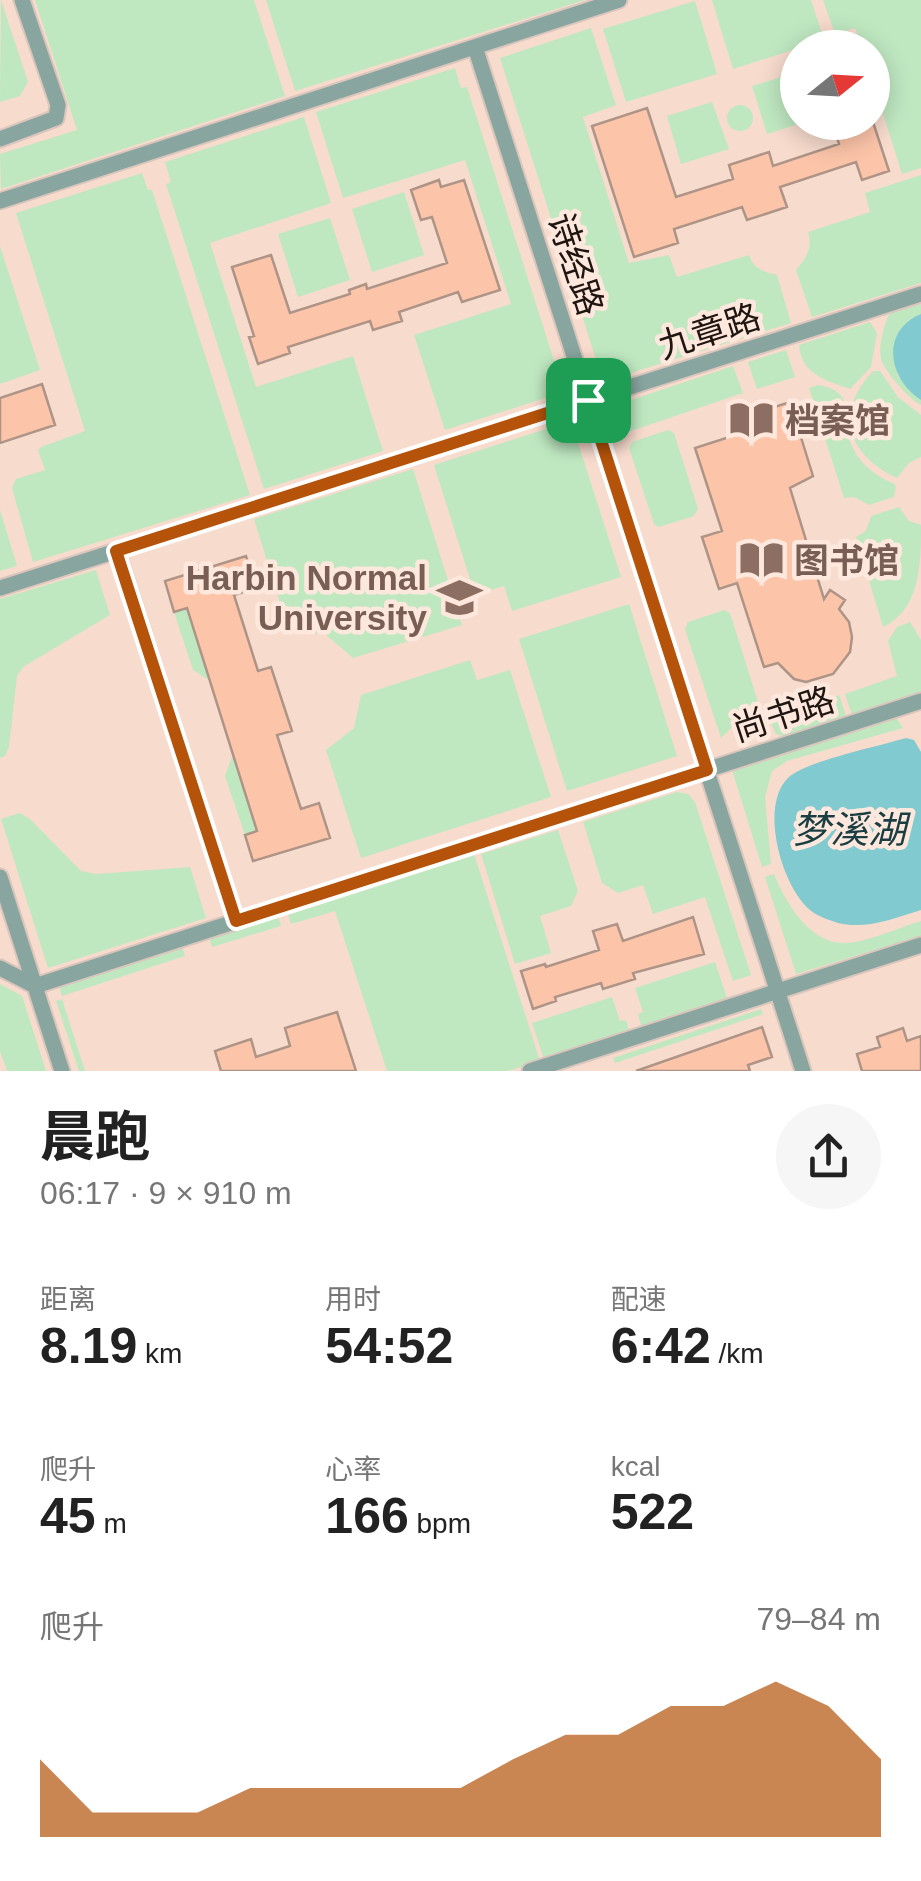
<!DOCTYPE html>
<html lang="zh">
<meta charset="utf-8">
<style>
body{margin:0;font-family:Helvetica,"Noto Sans SC",sans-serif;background:#f6f6f6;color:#222;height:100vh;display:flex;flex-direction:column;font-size:38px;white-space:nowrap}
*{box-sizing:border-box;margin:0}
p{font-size:32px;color:#767676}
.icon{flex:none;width:55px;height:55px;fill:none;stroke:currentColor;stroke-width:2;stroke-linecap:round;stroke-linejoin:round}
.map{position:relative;height:1071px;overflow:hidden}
.sheet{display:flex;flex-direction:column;background:#fff;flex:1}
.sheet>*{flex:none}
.needle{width:65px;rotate:72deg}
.fabs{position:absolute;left:780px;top:30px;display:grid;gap:20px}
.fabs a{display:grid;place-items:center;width:110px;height:110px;border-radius:50%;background:#fff;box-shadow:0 5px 25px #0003;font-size:50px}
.pin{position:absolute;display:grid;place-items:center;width:85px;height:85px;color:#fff;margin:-42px;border-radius:20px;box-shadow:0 5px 15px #0006}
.round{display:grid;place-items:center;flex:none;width:105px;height:105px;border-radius:52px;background:#f6f6f6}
.summary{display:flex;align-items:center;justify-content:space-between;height:170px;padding:0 40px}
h1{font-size:55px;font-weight:700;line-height:75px}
.figures{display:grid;grid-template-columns:repeat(3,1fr);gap:15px;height:170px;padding:10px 40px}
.figures div{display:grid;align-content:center}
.figures b{font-size:50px;font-weight:700}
.figures small{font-size:28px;font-weight:400}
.figures p{font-size:28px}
.chart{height:280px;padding:20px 40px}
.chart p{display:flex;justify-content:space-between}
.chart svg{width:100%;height:180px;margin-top:10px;fill:#b45309;opacity:.7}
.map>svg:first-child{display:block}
.built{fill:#f7dbcd;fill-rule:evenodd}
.green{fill:#bfe8c1}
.water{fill:#81cad0}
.building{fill:#fcc5a9;stroke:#ad9487;stroke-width:2.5}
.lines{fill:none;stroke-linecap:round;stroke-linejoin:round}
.minor-casing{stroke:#dac6bc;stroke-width:19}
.minor{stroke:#88a59f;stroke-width:15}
.route-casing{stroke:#fff;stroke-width:20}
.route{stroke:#b45309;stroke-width:12}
.labels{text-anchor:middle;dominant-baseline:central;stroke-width:9;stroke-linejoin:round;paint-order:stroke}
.street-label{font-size:35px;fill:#1f1611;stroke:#fee8dd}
.education-label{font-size:35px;font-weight:bold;fill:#785e54;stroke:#fee8dd;text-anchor:start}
.water-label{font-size:38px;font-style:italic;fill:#1a3e41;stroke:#fee8dd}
</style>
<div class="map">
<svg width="921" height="1071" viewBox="0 0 921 1071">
<rect width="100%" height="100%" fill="#fee8dd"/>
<path class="built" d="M0,0h921v1071h-921zM798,48h74v74h-74z"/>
<path class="green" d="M1,0l27,82 -8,14 -20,6z
M35,0h219l31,96 -284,93 -1,-35 77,-24z
M266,0h319l-290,91z
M712,0h99l13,40 -91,29z
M823,0h98v168l-19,6 -29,-92 -1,-34 -11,-1 -6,-19 -20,6z
M695,1l22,73 -91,28 -23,-73z
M591,28l25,77 -33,12 46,146 40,-8 8,22 72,-22c4,13 14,17 28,20l14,48 -180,56 -11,-7 -100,-314z
M455,68l6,20 6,-1 97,305 -119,38 -31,-95 97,-31 -46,-144 -122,38 -27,-86z
M797,72l1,50 4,1 -35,11 -15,-48z
M712,102l17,47 -48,15 -14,-48z
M727 118a13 13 0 1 1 26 0a13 13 0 1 1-26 0Z
M304,117l27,86 -121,40 46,144 97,-31 30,95 -119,38 -98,-305 5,-2 -6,-20z
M142,173l6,17h4l98,305 -217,67 -21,-74 4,-9 29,-9 -7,-20 3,-3 44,-16 -69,-218z
M921,175v108l-109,34 -16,-47c10,-12 17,-21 12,-38l62,-20 -5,-19z
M404,192l20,63 -52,17 -20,-63z
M330,218l20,62 -52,17 -20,-63z
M0,246l40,124 -40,14z
M921,304v10l-5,2 -19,59 24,25v5c-12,-6 -33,-30 -39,-43 -5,-13 2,-36 7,-48z
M870,322l7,11 -6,34 -21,22c-25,-9 -49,-15 -51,-44z
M786,350l9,27 -38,12 -9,-27z
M733,366l10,27 -115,39 -9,-28z
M873,371h7l18,26 23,18v42l-12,6 -12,15c-50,-23 -63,-66 -24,-107z
M818,385c42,7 21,35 35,63 8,18 25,29 43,37l-2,12 -25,8 -15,-8 -10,1 -35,-110z
M571,421l50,156 -109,34 -8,-25 -29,9 -41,-130z
M668,430l6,3 24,76 -4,7 -35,11 -5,-3 -25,-76 3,-6z
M413,469l49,156 -109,33 -28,-24 -36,-2 -35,-113z
M899,507l10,14 12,4c0,38 0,84 -38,102l-27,-90 10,-6 5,-15z
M0,510l17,56 -17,5z
M96,570l14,45 -87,52 -6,9 -8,71 -4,9 -5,2v-159z
M629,604l48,152 -110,35 -48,-152z
M187,608l22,72 -16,-10 -19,-58z
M724,610l6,3 28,89 -37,36 -36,-109 3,-7z
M910,622l11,18v53l-69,22 -7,-21 52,-18 -9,-35 9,-14z
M470,660l7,20 33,-10 41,127 -190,61 -35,-108 28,-22 7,-33z
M839,695l7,21 -63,20 -7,-2 -5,-11 8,-10z
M895,716l8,12 -116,33 -15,10 -7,26 6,67 -9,3 -30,-97z
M233,754l24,77 -12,4 -20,-59z
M677,792l11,2 7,8 56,173 -18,6 -28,-84 -52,17 -10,-29 -25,8 -16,-10 -19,-61z
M20,813l10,6 51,52 15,3 94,-7 16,51 -158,50 -47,-149z
M558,830l20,61 -7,15 -31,10 11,37 -36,11 -34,-110z
M474,854l66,207 -32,10h-121l-52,-160 -44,13 -3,-10z
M774,874c11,28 36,70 70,69 25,-1 53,-15 77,-22v15l-125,38 -31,-97z
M278,916l3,10 -69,21 -3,-10z
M182,946l3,10 -123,40 -3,-10z
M715,962l12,36 -86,28 -3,-12 5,-2 -8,-24z
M0,984l22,12 24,75h-39l-7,-20z
M612,997l8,24 6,-1 3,11 -85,28 -12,-36z
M62,999l23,72h-6l-23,-70z
M761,1009l2,5 -148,49 -2,-5z"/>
<path class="water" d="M921,314v86c-33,-21 -41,-69 0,-86z
M906,738l8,2 7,12v158c-26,8 -55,20 -83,13 -9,-3 -21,-7 -28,-13 -28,-23 -52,-105 -21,-133 18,-16 91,-31 117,-39z"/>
<path class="building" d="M647,108l29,89 57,-18 -4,-14 40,-13 4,14 66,-22 -7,-22h41l16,49 -27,9 -6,-18 -76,25 7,20 -40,13 -5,-13 -68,22 4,14 -44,14 -42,-131z
M439,180l2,7 23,-7 36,110 -38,12 -4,-10 -59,20 3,9 -29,9 -3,-9 -82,26 2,6 -32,11 -9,-27 5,-1 -22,-69 39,-12 19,58 60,-19 -1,-4 17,-6 1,5 80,-26 -15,-46 -11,3 -10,-30z
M42,384l13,41 -55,18v-45z
M790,402l23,74 -23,12 34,111 6,-9 15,10 -6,9 10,13 3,15 -2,15 -17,22 -27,8 -12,-3 -16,-16 -14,4 -27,-84 -18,6 -17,-52 20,-6 -27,-83 47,-15 -5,-14z
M246,556l10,32 -22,7 24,76 13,-4 21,64 -15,4 24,74 18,-6 11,35 -77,23 -8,-26 12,-4 -70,-223 -13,4 -9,-31z
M693,917l11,37 -71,19 2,6 -32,10 -2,-6 -46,14 1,4 -23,8 -12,-38 24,-7 1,3 53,-17 -6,-19 24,-7 6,17z
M337,1012l19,59h-135l-6,-20 36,-12 5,18 34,-11 -5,-18z
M762,1027l10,30 -24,8 2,6h-114z
M903,1028l4,13 14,-5v35h-59l-5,-17 23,-7 -3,-10z"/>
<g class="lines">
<defs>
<path id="minor" d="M475,47l328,1024
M0,139l56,-21 2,-13 -36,-105
M0,201l619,-201
M117,551l119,370
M0,588l921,-294
M0,877l62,194
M0,968l35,18 886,-285
M530,1071l391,-126"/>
</defs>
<use href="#minor" class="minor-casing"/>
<use href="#minor" class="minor"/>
</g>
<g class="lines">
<defs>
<path id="route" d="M588,400l119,370 -471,151 -120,-370z"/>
</defs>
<use href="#route" class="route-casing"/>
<use href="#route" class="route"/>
</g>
<defs>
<symbol id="library-bare" viewBox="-9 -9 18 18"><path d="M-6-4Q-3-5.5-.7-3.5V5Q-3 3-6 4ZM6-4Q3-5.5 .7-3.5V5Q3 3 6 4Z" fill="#8d6e63" stroke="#fee8dd" stroke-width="2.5" paint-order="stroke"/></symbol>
<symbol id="university-bare" viewBox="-9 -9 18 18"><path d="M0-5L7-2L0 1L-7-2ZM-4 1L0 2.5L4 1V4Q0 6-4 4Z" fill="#8d6e63" stroke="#fee8dd" stroke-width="2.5" paint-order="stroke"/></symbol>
</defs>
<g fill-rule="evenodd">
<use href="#library-bare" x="720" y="388" width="63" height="63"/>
<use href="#library-bare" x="730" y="528" width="63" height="63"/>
<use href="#university-bare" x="428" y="566" width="63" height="63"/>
</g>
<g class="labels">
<g class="street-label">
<text transform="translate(576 264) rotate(72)">诗经路</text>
<text transform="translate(709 331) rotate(-18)">九章路</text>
<text transform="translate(783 714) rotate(-18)">尚书路</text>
</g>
<g class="education-label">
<text x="785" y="420">档案馆</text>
<text x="794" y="560">图书馆</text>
<text x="427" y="577" text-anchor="end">Harbin Normal<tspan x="427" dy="40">University</tspan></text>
</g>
<g class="water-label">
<text x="849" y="830">梦溪湖</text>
</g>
</g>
</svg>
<div class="fabs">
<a><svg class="needle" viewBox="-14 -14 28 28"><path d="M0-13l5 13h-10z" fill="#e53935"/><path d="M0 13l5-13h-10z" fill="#767676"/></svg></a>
</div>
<div class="pin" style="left:588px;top:400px;background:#1e9e55"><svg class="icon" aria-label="arrive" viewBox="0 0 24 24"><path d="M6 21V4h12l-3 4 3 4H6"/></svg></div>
</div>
<section class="sheet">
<div class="summary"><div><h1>晨跑</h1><p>06:17 · 9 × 910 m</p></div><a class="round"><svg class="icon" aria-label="share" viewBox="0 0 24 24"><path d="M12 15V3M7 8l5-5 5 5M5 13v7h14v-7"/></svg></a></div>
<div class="figures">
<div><p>距离</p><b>8.19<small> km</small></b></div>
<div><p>用时</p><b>54:52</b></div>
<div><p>配速</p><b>6:42<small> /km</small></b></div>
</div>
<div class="figures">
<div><p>爬升</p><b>45<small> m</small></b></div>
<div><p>心率</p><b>166<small> bpm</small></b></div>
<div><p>kcal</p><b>522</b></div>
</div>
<div class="chart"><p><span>爬升</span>79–84 m</p>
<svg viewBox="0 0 160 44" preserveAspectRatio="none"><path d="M0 44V25L10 38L20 38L30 38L40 32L50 32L60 32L70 32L80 32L90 25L100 19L110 19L120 12L130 12L140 6L150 12L160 25V44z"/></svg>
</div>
</section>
